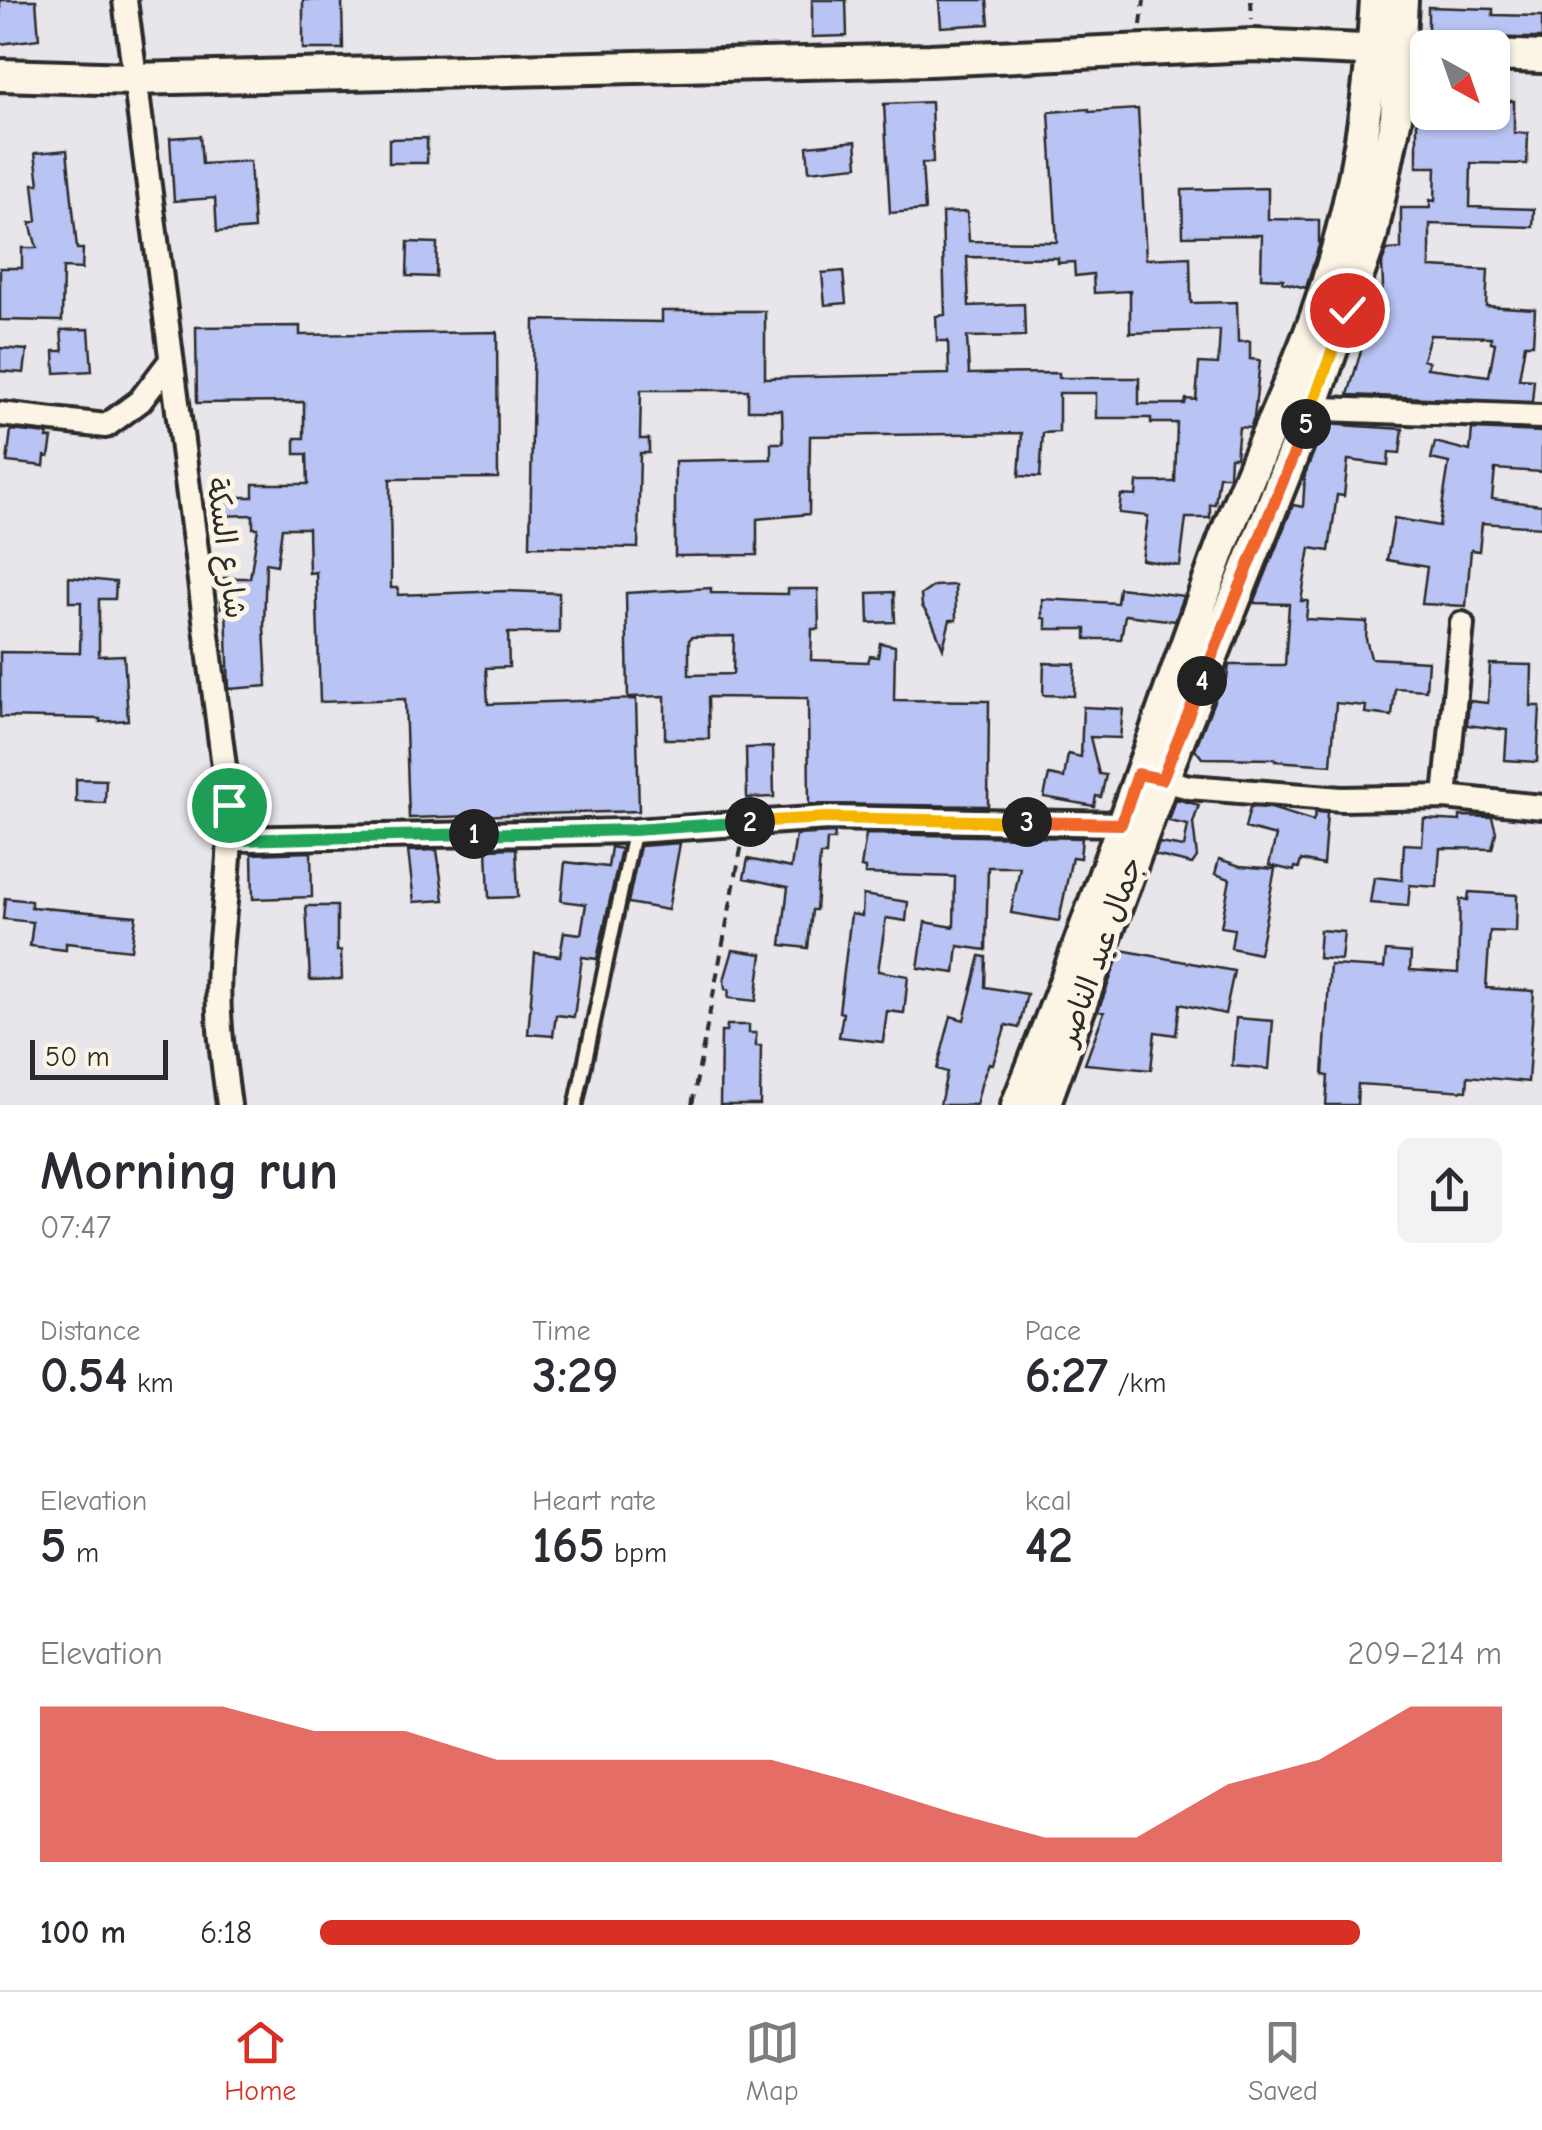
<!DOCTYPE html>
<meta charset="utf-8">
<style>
body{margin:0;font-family:"Comic Neue","Playpen Sans Arabic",sans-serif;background:#f2f2f3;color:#2b2b33;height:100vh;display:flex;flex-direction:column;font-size:38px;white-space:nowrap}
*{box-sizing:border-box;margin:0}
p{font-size:32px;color:#7c7c81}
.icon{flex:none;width:55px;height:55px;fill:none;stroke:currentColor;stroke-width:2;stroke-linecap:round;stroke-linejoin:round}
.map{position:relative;height:1105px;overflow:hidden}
.details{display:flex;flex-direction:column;background:#fff;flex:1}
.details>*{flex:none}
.needle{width:65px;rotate:140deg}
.tools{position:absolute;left:1410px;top:30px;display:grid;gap:20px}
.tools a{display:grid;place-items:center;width:100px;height:100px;border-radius:15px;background:#fff;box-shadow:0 2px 8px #0004;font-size:50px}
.scale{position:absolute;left:30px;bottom:25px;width:138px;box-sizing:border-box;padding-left:10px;border:5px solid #2b2b2b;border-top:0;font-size:28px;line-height:35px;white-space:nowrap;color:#2b2b2b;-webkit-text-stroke:8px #fcf5e5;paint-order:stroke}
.pin{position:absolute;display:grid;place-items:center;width:85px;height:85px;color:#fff;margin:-42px;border:5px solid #fff;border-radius:50%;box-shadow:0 2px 10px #0007}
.km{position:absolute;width:50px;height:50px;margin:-25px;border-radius:50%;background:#222;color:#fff;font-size:28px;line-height:50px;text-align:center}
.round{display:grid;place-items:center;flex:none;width:105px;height:105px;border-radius:15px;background:#f2f2f3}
.headline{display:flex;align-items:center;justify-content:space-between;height:170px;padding:0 40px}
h1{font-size:55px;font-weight:800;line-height:75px}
.metrics{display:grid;grid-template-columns:repeat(3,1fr);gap:15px;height:170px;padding:10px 40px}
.metrics div{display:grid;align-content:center}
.metrics b{font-size:50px;font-weight:800}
.metrics small{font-size:28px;font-weight:400}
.metrics p{font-size:28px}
.chart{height:280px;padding:20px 40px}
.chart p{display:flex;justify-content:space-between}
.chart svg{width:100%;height:180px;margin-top:10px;fill:#d93025;opacity:.7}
ul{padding:0 40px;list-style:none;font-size:32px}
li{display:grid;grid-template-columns:160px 120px 1fr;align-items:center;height:75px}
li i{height:25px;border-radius:12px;background:#d93025}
.menu{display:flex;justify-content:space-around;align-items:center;height:140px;border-top:2px solid #e1e1e2;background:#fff;font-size:28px;color:#7c7c81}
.menu a{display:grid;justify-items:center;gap:5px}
.menu .on{color:#d93025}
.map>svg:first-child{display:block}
.building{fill:#b9c4f5;stroke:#2b2b2b;stroke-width:2.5;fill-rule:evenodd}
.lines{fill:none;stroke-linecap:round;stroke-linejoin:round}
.service-casing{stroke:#2b2b2b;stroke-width:19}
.minor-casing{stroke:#2b2b2b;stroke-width:30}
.secondary-casing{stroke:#2b2b2b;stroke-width:38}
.path{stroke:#2b2b2b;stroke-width:4;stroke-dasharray:10 8;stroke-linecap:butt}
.service{stroke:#fcf5e5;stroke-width:11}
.minor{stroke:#fcf5e5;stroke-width:22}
.secondary{stroke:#fcf5e5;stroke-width:30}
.split-1-casing{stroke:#fff;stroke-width:20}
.split-2-casing{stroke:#fff;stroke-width:20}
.split-3-casing{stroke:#fff;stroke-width:20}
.split-4-casing{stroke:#fff;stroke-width:20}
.split-5-casing{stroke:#fff;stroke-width:20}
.split-6-casing{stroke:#fff;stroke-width:20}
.split-1{stroke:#22a559;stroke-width:12}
.split-2{stroke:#22a559;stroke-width:12}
.split-3{stroke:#f5b400;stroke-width:12}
.split-4{stroke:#f0652b;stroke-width:12}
.split-5{stroke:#f0652b;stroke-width:12}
.split-6{stroke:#f5b400;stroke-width:12}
.labels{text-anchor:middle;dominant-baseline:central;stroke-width:10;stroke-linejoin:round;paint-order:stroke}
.street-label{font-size:30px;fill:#2b2b2b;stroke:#fcf5e5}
</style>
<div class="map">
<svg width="1542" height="1105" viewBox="0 0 1542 1105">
<rect width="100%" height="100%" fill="#e8e6ea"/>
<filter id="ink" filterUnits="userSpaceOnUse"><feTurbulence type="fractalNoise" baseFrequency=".01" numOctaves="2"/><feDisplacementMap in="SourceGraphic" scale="20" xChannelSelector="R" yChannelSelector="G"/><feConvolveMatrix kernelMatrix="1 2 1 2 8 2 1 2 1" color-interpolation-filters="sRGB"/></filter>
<g filter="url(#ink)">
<path class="building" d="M0,0h36l3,39 -39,5z
M303,0h39l1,49h-40z
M812,0h34l1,36 -35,1z
M939,0h48l2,24 -48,3z
M1428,7l65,2v6l49,1v22h-103l-11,-4z
M1417,82h11v30h64v-11h22v32h14l-1,31 -56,-1 -1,44 64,2 -1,18 -103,-3v43l58,3 -2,36 49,3 -2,35h-8l-6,35 15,1 -2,22 -184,-7 19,-65 -3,-1 6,-21 4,1 9,-23 -1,-23 5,-13 14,-1v-41h29v-8l5,1 1,-34h-19zM1430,335l61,2v5l4,1 -6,33 -62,-8 2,-6 -6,-2z
M931,102l2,61h-11l3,47 -35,3 -6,-109z
M1089,109v3l49,-3 8,150 44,-2 1,46 46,-1 1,40 12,-1v18l10,1 -6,58 -4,10 -11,-1 -3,30h-6l-1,19h-10l-4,28h-5v14h-24l-6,48 -38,-6 6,-44 -29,-3 2,-18 15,1 1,-14h38l2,-59h-26v-5h-55v-25h-37v39l-16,1 -3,44 -21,-1 3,-43 -212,3 -1,78 -52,5v36l-82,1v-95l96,-2v-16h12l-1,-33h-34v-20h-107l-1,49h9v14h-9l-2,95 -108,-2 4,-226 128,2v-11h103v67l184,-4 -1,-33h-11l-1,-25 9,-1 -3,-102 25,-1 2,29 88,1 -8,-130zM967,257l91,1v5l16,-1 1,14 18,-2 1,19 36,-2v42l90,-3 -2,34 -19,-1 -3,37 -10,-1 -1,5h-46v-26h-80v-5l-90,1 -2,-37 58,-1 -1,-32 -55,2z
M200,136l2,28 48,-3 4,68 -37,3 -2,-34 -41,3 -4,-63z
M427,138v25h-38v-24z
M856,141l2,25 -49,5 -2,-25z
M67,150l10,99h6l-1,20 -19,-1 -1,53 -62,-1v-52h22v-20h15l-7,-25 7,-2 -4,-37h6l-4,-31z
M1268,188v31l51,1v25l-13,43 -24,-6 1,-3 -22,-1 1,-43 -79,1 -1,-46z
M408,242l29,1 -1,34 -29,-1z
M843,271l3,32 -21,2 -3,-32z
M300,326v9l197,-3 1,146 -108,1 1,109h7v7l108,-4 53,2v40h-51l1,34 -23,1 2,36 148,-5 3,112 -230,7 -4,-119 -85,3 -4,-130 -7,1 -1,-45h-26l-5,37 -11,-2 -2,64 3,59 -38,3 -3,-81h-5v-30h29l8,-50h-5v-13l-39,1v-19h39v-13h55l-1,-30h-12v-16h9v-36l-107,1 -1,-76z
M89,329l3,42 -37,2 -1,-22h9l-2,-21z
M0,348l27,2 -3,23 -24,-2z
M1325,424l78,5 -3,24 -11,-1 -1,13 -40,-5 -4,36 -7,-1 -8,56 -19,-3 -9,53h7l-2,18 61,3 -1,17 5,19 57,3 -2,29 -31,-2 -3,28 -27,-3 1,-7 -30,-3 -5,62 -56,-4v-2l-73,-1 -7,-9 28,-71h4l2,-13h56l4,-61 -35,-1 39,-98 10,2 2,-33z
M1472,429l70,3v40l-47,-3 -3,30 50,6v22l-60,-4 -3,28 -8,-1 -5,56 -44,-2 5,-37 -40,-7 7,-42 45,8 10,-63 -18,-4 4,-17 35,9z
M11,430l37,4 -1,4h5l-3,19 -4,-1 -1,10 -37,-4z
M69,577l47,5 -1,17h-16v57l25,-1 4,65 -28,2v-3l-100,-2v-65l80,1 1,-51h-12z
M955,585l1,35h-6l-7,28 -11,-27 -10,-15 -1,-11 13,-9z
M711,588v5l77,1v-5h30l1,40h-7l-1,31 57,2 2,-6 8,1 2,-14 15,3 -1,54 95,1 -1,105 -179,-2 -1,-106 -100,-1 1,42h-44v-43l-37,1 -2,-104zM734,636l-1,38 -44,1v-35l3,-3z
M1119,588l65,8 -9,25 -50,-6 -4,24h-35v-10h-40v-10l-4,-1v-19l75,4z
M894,592l1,30 -26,1 -1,-30z
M1044,663l31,1 -1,32 -31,-1z
M1490,664l42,1 -1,41h9l-3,56 -32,-2 2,-30 -40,-5 2,-24 19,2z
M1083,707l40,2 -3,29 -30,-1 9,37 7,1 -5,22 -5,-1 -2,10 -50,-9 5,-22 15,3 4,-24 13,3z
M773,747l1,50 -27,1 -1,-50z
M76,779l30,1 -1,23 -29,-1z
M1176,799l23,6 -6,18 4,34 -5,7 -37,-9 4,-12 25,4 4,-22 -19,-4z
M1250,807l21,1 42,13 3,-9 11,1 -4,52 -22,-5 -2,8 -4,-1 -1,4 -25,-6 7,-29 -31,-8z
M1460,816l32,1 4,15 -4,17 -52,-1 -3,39 -27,-2 -2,21 -38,-3 4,-26 28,3 2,-36 18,1 2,-26 36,2z
M835,833l-1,7h-7l-1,15h-6l-4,55h-4l-4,38 -27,-3 7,-58 -44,-9 4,-19 43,9 5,-33z
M866,834l216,4 -2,20 -8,-1 -13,64 -48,-8 9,-46h-32l-2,83 -28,-4 -3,27 -37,-5 7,-46 29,5 1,-50 -90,-3v-6l-4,-1z
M680,843l-12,67 -40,-7 12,-57z
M611,847l10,2 -24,110 -15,-2 -8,60 -18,-2 -3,21 -25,-2 7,-81 25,3 4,-24 17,2 5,-30 -25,-3 4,-39 43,5z
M516,848l2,49 -29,1 -2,-49z
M437,850l7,50 -30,2 -6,-51z
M311,852l1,45 -59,2 -1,-45z
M1219,859l21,7 35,3 -16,85 -28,-6 3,-19 -13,-2 9,-48 -15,-5z
M1469,892l48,3 -1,37 -26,-1 -4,57 48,3 -6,91 -60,-6 -1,15 -109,-7 -1,21h-31l2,-29 -5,-1 7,-110 54,3 2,-17 25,2 -1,17 48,3 2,-74 8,1z
M863,895l45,7 -2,19 -20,-3 -8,53 30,5 -4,37 -17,-2 -4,31 -44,-5 4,-24 -4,-1 12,-98 11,2z
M5,898l26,3v6l105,9 -5,34 -65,-7v7l-36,-4 3,-24 -30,-3z
M306,906h31v45h4l1,28 -32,1z
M1320,930l24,2 -3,28 -23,-2z
M733,950l29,4 -6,47 -28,-3 1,-8 -4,-1 -1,-9z
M1121,950l113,21 -9,43 -45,-10 -4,31 -21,-3 -4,38 -66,-6 19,-52 -6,-1z
M980,956l6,1 -1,30 42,7 -8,34 -13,-3 -13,39 -4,-1 -7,18 -6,24h-36l7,-33 -10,-3 14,-53 13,4z
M1236,1018l37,3 -4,48 -37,-3z
M727,1025h22v8h7v13h5l-1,59h-40l1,-73h5z"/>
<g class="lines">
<defs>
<path id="service" d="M576,1105l58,-274"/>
<path id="minor" d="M125,0l104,805c4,54 -7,107 -10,161 -3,46 4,94 10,139
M1296,408l246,9
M0,414l106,12 34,-25 29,-38
M1148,776l41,11 153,12 103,-2 97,10
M1445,797l17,-173
M231,839l403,-8 193,-13 294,6"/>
<path id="secondary" d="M1492,55l50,2
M0,75l133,4 797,-19 323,-15 175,8
M1017,1105c74,-182 136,-370 203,-555 29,-78 66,-153 95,-231 37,-102 55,-211 61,-319
M1044,1105l119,-326 148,-370 60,-171 25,-121 6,-117"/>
</defs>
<use href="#service" class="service-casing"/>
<use href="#minor" class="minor-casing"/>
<use href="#secondary" class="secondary-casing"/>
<path class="path" d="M1251,0l1,20
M1141,25l3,-25
M692,1105l50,-261"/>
<use href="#service" class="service"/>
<use href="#minor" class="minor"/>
<use href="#secondary" class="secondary"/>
</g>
</g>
<g class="lines" filter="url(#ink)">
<defs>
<path id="split-1" d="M229,805l3,35 242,-6"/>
<path id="split-2" d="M474,834l160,-4 116,-8"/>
<path id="split-3" d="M750,822l76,-4 201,4"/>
<path id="split-4" d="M1027,822l94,2 17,-50 24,5 40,-98"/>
<path id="split-5" d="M1202,681l104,-257"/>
<path id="split-6" d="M1306,424l41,-114"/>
</defs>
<use href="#split-1" class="split-1-casing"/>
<use href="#split-2" class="split-2-casing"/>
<use href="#split-3" class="split-3-casing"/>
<use href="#split-4" class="split-4-casing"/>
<use href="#split-5" class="split-5-casing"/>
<use href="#split-6" class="split-6-casing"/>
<use href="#split-1" class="split-1"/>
<use href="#split-2" class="split-2"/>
<use href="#split-3" class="split-3"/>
<use href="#split-4" class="split-4"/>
<use href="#split-5" class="split-5"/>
<use href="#split-6" class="split-6"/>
</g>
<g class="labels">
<g class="street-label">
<text transform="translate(226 548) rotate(82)">شارع السكة</text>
<text transform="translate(1100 951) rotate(-70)">جمال عبد الناصر</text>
</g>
</g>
</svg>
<div class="tools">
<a><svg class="needle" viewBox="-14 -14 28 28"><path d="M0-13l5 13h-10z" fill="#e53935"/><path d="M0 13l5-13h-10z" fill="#7c7c81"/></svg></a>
</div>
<div class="scale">50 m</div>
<div class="pin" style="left:229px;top:805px;background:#1e9e55"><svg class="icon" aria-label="arrive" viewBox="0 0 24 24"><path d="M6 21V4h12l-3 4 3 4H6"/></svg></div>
<div class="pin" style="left:1347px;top:310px;background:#d93025"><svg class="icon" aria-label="check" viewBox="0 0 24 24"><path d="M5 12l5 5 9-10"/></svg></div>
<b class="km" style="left:474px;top:834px">1</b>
<b class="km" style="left:750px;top:822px">2</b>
<b class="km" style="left:1027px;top:822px">3</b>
<b class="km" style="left:1202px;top:681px">4</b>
<b class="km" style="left:1306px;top:424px">5</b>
</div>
<section class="details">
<div class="headline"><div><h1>Morning run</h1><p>07:47</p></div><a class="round"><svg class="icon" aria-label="share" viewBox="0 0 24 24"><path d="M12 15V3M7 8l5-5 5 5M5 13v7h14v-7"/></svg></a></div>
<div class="metrics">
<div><p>Distance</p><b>0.54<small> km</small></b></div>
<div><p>Time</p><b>3:29</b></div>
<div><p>Pace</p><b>6:27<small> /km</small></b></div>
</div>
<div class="metrics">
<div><p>Elevation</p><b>5<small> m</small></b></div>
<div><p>Heart rate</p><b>165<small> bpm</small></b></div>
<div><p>kcal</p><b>42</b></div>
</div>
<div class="chart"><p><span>Elevation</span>209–214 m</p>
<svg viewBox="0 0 160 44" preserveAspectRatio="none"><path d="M0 44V6L10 6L20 6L30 12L40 12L50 19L60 19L70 19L80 19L90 25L100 32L110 38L120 38L130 25L140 19L150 6L160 6V44z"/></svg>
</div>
<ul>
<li><b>100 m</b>6:18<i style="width:88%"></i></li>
</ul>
</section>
<nav class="menu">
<a class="on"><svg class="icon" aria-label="home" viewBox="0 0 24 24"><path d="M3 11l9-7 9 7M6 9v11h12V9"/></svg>Home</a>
<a><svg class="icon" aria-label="map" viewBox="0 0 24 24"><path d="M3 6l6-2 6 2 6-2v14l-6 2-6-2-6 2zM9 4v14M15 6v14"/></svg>Map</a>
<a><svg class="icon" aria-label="saved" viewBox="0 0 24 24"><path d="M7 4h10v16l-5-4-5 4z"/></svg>Saved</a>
</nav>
